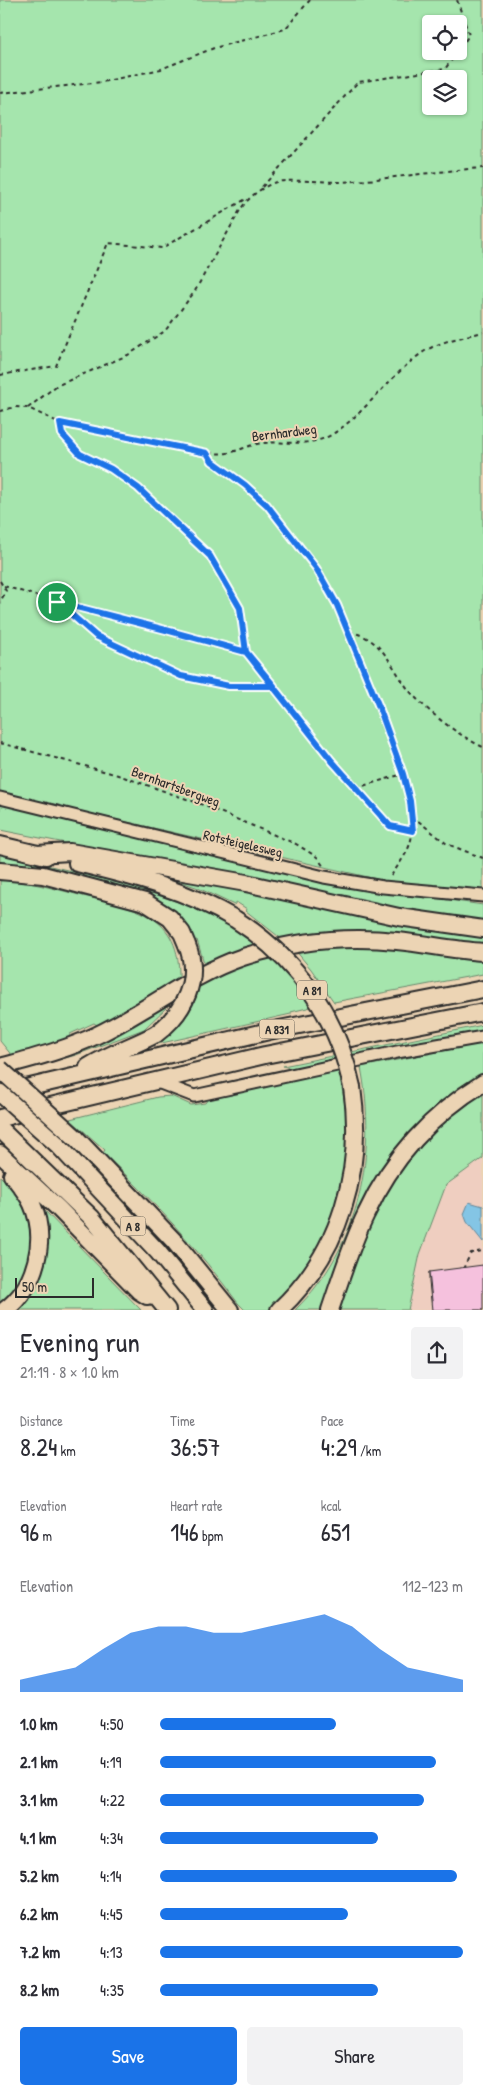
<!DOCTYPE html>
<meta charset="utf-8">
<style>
body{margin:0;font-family:"Patrick Hand",sans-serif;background:#f2f2f3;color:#2b2b33;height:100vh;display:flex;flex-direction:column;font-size:19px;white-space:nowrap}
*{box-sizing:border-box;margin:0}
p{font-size:16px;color:#7c7c81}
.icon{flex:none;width:28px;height:28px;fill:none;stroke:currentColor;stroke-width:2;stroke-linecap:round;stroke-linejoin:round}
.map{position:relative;height:1310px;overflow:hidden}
.details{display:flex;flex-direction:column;background:#fff;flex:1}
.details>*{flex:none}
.tools{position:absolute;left:422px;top:15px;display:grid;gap:10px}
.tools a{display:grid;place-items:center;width:45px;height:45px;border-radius:5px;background:#fff;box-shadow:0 1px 4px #0004;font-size:25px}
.scale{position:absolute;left:15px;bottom:12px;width:79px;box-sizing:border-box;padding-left:5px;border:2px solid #2b2b2b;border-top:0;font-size:14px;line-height:18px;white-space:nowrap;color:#2b2b2b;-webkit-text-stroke:4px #ecd4b4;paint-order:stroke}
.pin{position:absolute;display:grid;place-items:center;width:42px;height:42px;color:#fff;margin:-21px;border:2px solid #fff;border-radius:50%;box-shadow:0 1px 5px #0007}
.round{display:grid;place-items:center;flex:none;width:52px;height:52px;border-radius:5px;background:#f2f2f3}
.overview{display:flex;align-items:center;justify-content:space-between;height:85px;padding:0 20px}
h1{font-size:28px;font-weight:600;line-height:38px}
.figures{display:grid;grid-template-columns:repeat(3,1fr);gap:8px;height:85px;padding:5px 20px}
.figures div{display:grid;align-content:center}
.figures b{font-size:25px;font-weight:600}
.figures small{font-size:14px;font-weight:400}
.figures p{font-size:14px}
.chart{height:140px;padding:10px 20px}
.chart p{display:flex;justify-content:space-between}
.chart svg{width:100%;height:90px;margin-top:5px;fill:#1a73e8;opacity:.7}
.cta{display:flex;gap:10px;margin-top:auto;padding:10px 20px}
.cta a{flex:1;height:58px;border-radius:5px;background:#1a73e8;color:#fff;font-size:20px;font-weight:600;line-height:58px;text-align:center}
.cta a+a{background:#f2f2f3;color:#2b2b33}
ul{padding:0 20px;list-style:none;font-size:16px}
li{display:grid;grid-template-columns:80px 60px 1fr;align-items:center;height:38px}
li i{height:12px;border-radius:6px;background:#1a73e8}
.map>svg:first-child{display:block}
.built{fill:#efcec0}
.green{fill:#a5e5ad;stroke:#68886c;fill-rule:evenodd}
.water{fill:#84c5e5;stroke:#60879b}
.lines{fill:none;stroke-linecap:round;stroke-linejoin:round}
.minor-casing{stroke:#2b2b2b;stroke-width:15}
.highway-casing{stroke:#2b2b2b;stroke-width:20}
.path{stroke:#2b2b2b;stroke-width:2;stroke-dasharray:4 4;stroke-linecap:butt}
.minor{stroke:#ecd4b4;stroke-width:11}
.highway{stroke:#ecd4b4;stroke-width:16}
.highway-bridge-casing{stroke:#2b2b2b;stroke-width:20;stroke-linecap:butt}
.highway-bridge{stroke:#ecd4b4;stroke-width:16}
.wall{fill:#d3a6be;stroke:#2b2b2b}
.building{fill:#f5c1dd;stroke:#2b2b2b}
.route-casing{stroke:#fff;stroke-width:10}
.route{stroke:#1a73e8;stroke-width:6}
.labels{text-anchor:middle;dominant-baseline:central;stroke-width:4;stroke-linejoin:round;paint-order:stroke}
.shield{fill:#ecd4b4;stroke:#655e54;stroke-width:1}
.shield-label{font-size:12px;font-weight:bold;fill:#2b2b2b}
.street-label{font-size:14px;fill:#2b2b2b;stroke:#ecd4b4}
</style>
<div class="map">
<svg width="483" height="1310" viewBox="0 0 483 1310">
<rect width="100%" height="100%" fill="#ecd4b4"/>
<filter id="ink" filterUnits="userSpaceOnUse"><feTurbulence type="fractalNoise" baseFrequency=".02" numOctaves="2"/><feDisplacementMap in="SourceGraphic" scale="10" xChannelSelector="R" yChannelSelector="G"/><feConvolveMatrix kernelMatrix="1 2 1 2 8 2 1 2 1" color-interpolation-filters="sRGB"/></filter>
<g filter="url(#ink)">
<path class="built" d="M483,1158v48l-14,-3 14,39v68h-75l12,-56 26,-69z"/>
<path class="green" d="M0,0h483v891l-80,-6 -403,-92zM431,24h28v27h-28zM431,79h28v27h-28z
M0,804l365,84 118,17v16l-66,-8 -417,-83z
M0,854l122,29 68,23 34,16 33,24 -52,20 -8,-26 -3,1c-9,-14 -17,-29 -31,-38 -22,-14 -48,-18 -73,-24 -29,-7 -59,-16 -90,-15z
M163,876l320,59v10l-200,-5 -37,-29 1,-2 -11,-7 -2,3 -38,-18z
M9,880c26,3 51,10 74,16 53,12 98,18 96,84l-78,48 -7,-5 -24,11 -1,9 -56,14 -13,-16v-160z
M359,945l124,11v18l-149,28 -23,-33 -16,-19z
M268,955l26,28 17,24 -20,5v2l-138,31c24,-13 43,-35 47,-63z
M166,999l3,5 -1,2 -24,23 -68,26 -51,14 -1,-2z
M483,1025v8l-189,36 -11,-3z
M483,1043v34l-62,49 -98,184h-28c66,-64 82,-158 66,-243z
M338,1070c14,56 10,90 -6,145 -4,11 -8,26 -14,36 -13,20 -30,42 -48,59h-25l-7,-7c-40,-54 -86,-104 -135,-150l2,-3 -35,-31 88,-22 13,-1 20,9 14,-2 3,-4z
M483,1088v70l-37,27 -26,69 -12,56h-72l35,-95 48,-73z
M0,1176l8,8 3,-1c26,39 30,89 -11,121z
M42,1208l99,102h-126l3,-2z"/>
<path class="water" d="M469,1202l14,4v36l-16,-20 -3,-8z"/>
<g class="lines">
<defs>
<path id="minor" d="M0,798l324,79 59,10 100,9
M155,1081l39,15 203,-44 86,-15"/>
<path id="highway" d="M0,845l46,11
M37,854l33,-2 176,31 153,34 84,12
M77,863c55,13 109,27 158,56
M0,871l43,4 102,27 25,16 12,15 5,12
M0,1067c33,-9 66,-17 97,-32 50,-24 93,-60 146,-78 50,-16 102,-21 154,-16 29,3 57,9 86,11
M88,1067c22,-14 46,-21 68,-33
M0,1094l269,-63 214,-42
M0,1118l265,-63 218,-43
M0,1129l92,89 75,92
M76,1138l98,103 56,69
M58,1145l100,107 47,58
M0,1154l58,54 81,83 8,5
M5,1310c31,-23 43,-71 27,-106 -5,-11 -13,-20 -20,-29
M279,1310c62,-58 85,-141 73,-223
M330,1310c11,-32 21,-65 36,-96 25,-55 66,-100 117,-131"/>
</defs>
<use href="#minor" class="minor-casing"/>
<use href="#highway" class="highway-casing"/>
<path class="path" d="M457,0l12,35 -10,15
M0,93l102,-11 59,-13 53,-21 71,-19 25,-29
M262,187l96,-105 87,-13 13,-18
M0,375l56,-9 52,-123 54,5 84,-49
M28,408l28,-22 72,-31 37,-24 30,-40 45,-81c9,-13 20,-22 36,-28 10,-3 51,0 65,0 48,-3 95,-11 142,-14
M0,411l15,-4 13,1 32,15 147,30c7,0 13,1 20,0 12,-2 24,-9 36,-10 23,-2 47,4 68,-8 32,-19 59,-60 91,-82 17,-12 41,-16 61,-21
M60,423l2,11 18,20 31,15 28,19 71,68 30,52 6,45 86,108 58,65 23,5
M207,453c9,14 25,21 38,32 13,11 25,24 36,38 12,14 24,29 35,45 34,50 53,113 74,170 10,29 25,63 22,95 -1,17 -12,29 -21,43
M0,581l6,10 -6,11
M4,586c80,25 161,43 242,67
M58,604l38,32 85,40 48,10h45
M349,632c37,5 44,43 66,65 17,18 46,40 68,50
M0,743l118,32 80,28 98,41 21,13 7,10
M356,788l47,-14
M412,816l35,28 36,14
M463,1269l8,-16 12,-2"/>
<use href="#minor" class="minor"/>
<use href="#highway" class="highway"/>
<defs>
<path id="highway-bridge" d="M235,919c61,39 102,96 117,168
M156,1034c28,-21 45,-55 31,-89
M0,1069l76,69
M0,1093l58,52"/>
</defs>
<use href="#highway-bridge" class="highway-bridge-casing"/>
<use href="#highway-bridge" class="highway-bridge"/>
</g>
<path class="wall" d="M429,1272l54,38h-51l-3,-28z"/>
<path class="building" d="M483,1265v45h-50l-4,-38z"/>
</g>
<g class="lines" filter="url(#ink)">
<defs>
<path id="route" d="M57,602l109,28 80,22 86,109 58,65 23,5 -3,-30 -7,-27 -24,-67 -42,-102 -21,-37 -49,-63 -22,-20 -33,-24 -5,-8 -147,-30 2,11 18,20 31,15 27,19 72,68 30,52 6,44 28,34h-45l-48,-10 -85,-40 -39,-34"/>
</defs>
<use href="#route" class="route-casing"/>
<use href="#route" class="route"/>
</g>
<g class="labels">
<g class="shield">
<rect x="297" y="980.5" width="30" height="19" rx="4"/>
<rect x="259.5" y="1019.5" width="35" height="19" rx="4"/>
<rect x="120.5" y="1216.5" width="25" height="19" rx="4"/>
</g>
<g class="shield-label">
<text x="312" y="990">A 81</text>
<text x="277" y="1029">A 831</text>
<text x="133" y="1226">A 8</text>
</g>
<g class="street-label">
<text transform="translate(284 432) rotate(-7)">Bernhardweg</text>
<text transform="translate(176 786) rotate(20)">Bernhartsbergweg</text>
<text transform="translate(243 843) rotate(13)">Rotsteigelesweg</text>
</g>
</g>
</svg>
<div class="tools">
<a><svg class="icon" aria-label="locate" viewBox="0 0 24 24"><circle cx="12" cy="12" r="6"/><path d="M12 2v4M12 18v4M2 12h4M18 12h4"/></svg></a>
<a><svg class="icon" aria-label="layers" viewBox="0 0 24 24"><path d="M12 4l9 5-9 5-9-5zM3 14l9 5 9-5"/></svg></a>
</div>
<div class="scale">50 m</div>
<div class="pin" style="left:57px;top:602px;background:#1e9e55"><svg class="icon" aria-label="arrive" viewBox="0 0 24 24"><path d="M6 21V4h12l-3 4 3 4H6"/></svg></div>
</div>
<section class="details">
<div class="overview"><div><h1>Evening run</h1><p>21:19 · 8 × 1.0 km</p></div><a class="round"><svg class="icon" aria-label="share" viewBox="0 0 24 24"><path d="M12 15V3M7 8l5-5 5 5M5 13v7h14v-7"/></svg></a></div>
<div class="figures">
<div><p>Distance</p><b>8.24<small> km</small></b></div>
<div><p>Time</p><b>36:57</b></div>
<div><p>Pace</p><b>4:29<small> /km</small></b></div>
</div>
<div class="figures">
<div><p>Elevation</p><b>96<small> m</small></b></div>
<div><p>Heart rate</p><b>146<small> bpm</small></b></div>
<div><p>kcal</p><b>651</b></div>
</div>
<div class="chart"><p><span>Elevation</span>112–123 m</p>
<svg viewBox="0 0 160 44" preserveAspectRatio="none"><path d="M0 44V38L10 35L20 32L30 23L40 15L50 12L60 12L70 15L80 15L90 12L100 9L110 6L120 12L130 23L140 32L150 35L160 38V44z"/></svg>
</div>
<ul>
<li><b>1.0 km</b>4:50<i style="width:58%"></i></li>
<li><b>2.1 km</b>4:19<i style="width:91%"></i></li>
<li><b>3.1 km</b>4:22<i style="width:87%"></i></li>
<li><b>4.1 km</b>4:34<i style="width:72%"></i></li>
<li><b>5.2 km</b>4:14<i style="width:98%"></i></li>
<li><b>6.2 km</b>4:45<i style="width:62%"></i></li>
<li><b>7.2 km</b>4:13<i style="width:100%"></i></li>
<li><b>8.2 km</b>4:35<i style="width:72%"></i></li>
</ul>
<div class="cta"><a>Save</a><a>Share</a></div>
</section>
